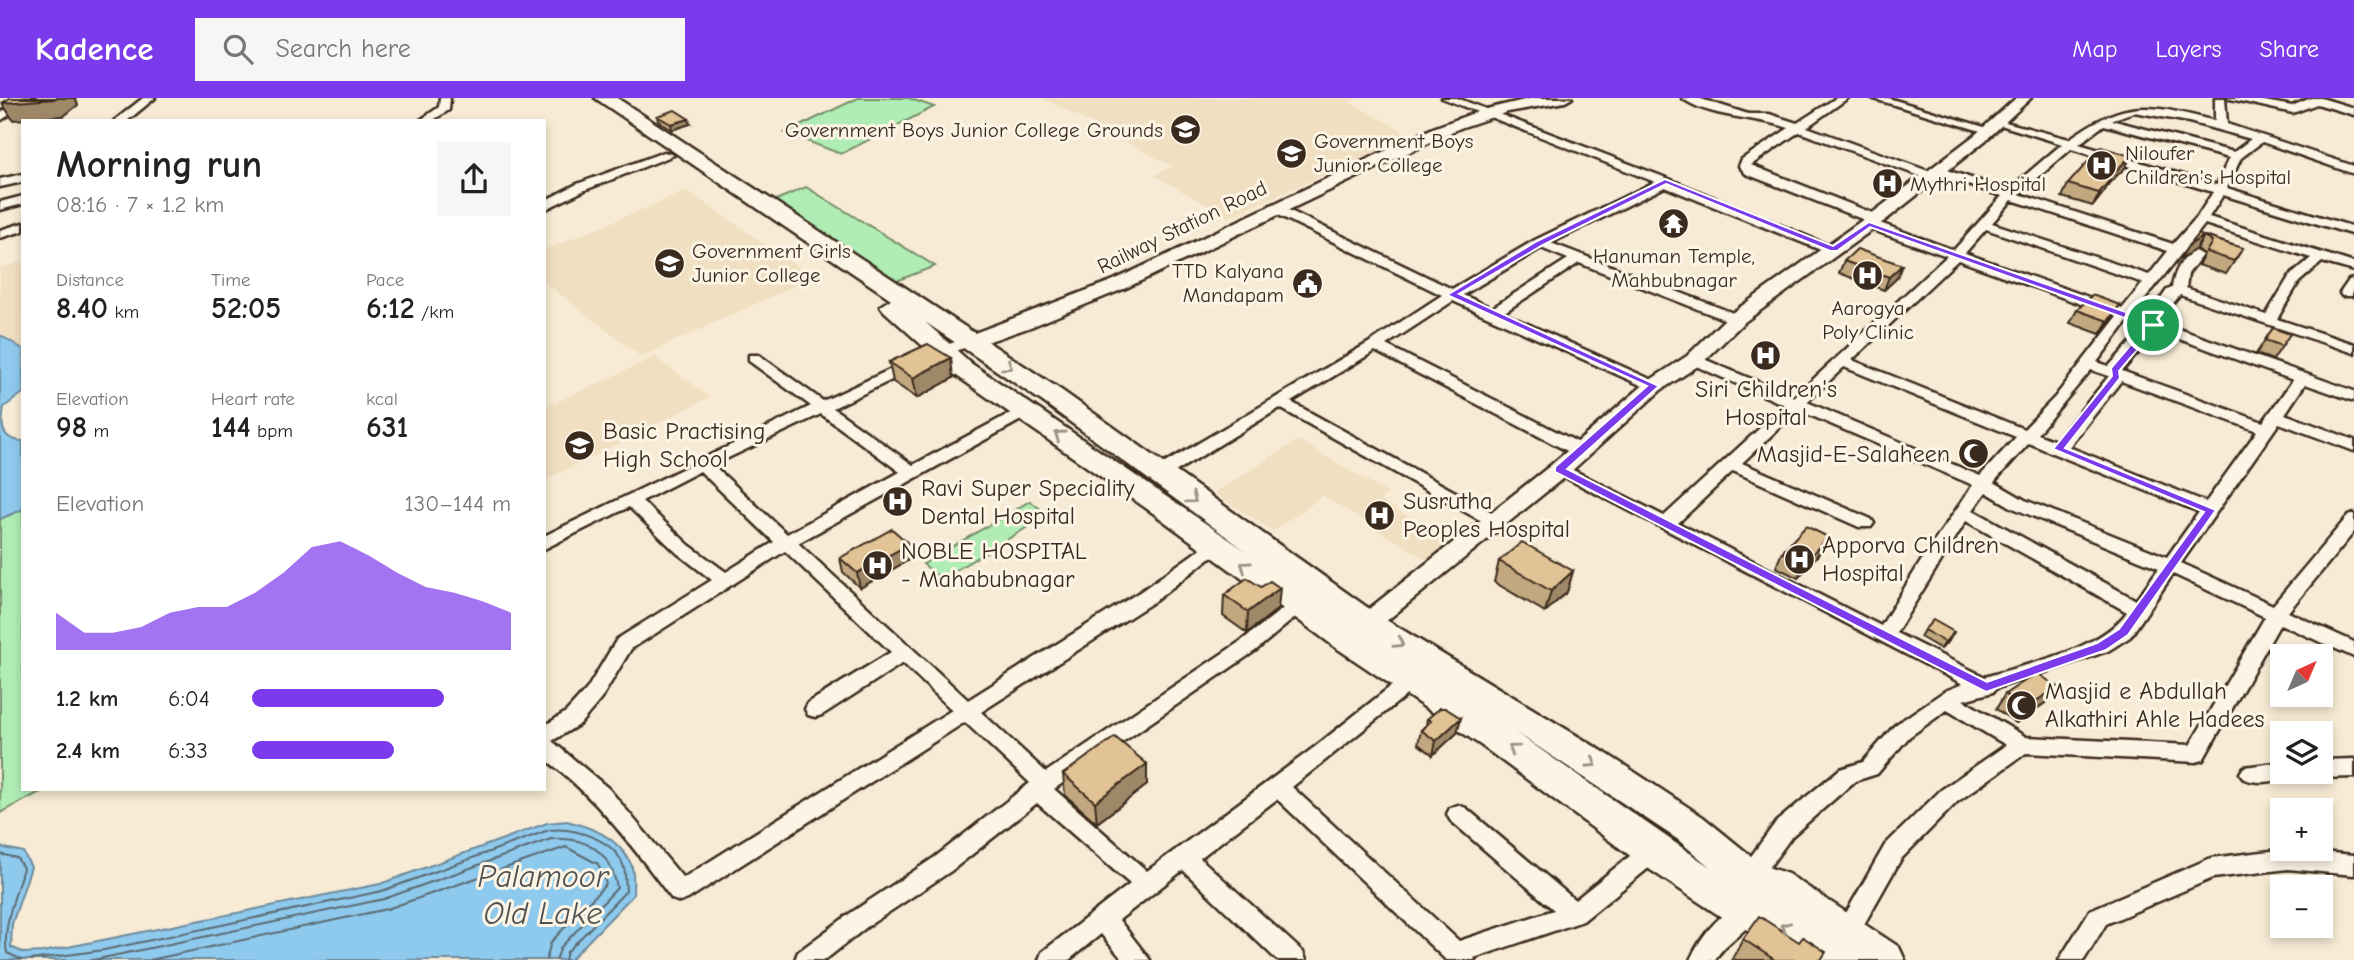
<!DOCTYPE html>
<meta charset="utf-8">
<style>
body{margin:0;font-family:"Comic Neue",sans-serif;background:#f6f6f6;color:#222;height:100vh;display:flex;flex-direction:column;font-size:26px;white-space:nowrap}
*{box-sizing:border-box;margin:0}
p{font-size:23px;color:#767676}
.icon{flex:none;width:38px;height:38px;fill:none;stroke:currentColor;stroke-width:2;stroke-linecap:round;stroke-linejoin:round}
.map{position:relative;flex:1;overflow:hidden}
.drawer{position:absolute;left:21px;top:21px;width:525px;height:672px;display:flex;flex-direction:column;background:#fff;border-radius:0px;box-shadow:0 4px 10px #0003}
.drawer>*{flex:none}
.needle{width:46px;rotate:44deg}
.controls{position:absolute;left:2270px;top:546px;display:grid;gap:14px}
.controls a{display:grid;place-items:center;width:63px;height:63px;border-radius:0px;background:#fff;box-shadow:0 4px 10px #0003;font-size:35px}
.pin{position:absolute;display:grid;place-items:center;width:60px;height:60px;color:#fff;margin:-30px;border:4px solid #fff;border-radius:50%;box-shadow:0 2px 7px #0007}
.round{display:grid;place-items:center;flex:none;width:74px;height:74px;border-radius:0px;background:#f6f6f6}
.overview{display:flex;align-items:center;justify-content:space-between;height:119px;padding:0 35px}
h1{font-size:38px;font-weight:700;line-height:52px}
.stats{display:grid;grid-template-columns:repeat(3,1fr);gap:10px;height:119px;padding:7px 35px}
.stats div{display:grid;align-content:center}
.stats b{font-size:30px;font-weight:700}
.stats small{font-size:19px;font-weight:400}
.stats p{font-size:19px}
.chart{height:196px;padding:14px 35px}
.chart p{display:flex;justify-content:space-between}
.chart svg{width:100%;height:126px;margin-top:7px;fill:#7c3aed;opacity:.7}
ul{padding:0 35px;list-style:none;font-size:23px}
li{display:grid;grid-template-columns:112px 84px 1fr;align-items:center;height:52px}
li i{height:18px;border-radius:9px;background:#7c3aed}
header{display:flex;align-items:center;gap:42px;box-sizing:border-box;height:98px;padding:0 35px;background:#7c3aed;color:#fff}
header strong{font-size:33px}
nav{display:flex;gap:38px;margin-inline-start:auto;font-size:24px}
.search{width:490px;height:63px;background:#f6f6f6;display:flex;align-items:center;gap:18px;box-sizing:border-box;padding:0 24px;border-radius:0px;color:#767676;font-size:26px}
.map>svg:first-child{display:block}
.built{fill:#f1dfc2}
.green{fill:#afedb4;stroke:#758c69;stroke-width:2}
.water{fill:#8ecaee;stroke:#6d8a9b;stroke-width:2}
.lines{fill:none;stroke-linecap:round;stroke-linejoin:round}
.shore{stroke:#5c6a71;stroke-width:2}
.minor-casing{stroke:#3b2a1e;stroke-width:5}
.tertiary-casing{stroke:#3b2a1e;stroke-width:5}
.trunk-casing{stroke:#3b2a1e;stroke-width:5}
.minor{fill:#fcf5e5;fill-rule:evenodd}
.tertiary{fill:#fcf5e5;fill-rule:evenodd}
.trunk{fill:#fcf5e5;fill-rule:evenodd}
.wall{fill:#c2a880;stroke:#3b2a1e;stroke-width:2}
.shaded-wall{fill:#9e8868;stroke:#3b2a1e;stroke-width:2}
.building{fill:#e2c395;stroke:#3b2a1e;stroke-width:2}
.oneway{stroke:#9c9082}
.route{fill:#7c3aed;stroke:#fff;stroke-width:2;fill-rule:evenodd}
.labels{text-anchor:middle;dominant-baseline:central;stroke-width:6;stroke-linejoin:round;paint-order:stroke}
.far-poi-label{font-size:21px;fill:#3b2a1e;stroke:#fcf5e5;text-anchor:start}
.far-street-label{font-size:21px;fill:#3b2a1e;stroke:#fcf5e5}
.poi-label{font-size:24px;fill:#3b2a1e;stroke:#fcf5e5;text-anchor:start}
.near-water-label{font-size:32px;font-style:italic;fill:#505252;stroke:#fcf5e5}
</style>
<header>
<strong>Kadence</strong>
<div class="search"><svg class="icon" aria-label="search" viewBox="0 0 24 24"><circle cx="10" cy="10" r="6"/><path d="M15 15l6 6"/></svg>Search here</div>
<nav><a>Map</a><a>Layers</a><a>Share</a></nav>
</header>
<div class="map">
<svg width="2354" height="862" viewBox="0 0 2354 862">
<rect width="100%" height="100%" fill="#f7ebd5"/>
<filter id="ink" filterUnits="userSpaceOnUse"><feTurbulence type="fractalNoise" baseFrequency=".0143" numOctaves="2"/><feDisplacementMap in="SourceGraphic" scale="14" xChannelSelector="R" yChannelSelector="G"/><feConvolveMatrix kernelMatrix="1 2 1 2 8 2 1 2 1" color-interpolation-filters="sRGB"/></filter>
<g filter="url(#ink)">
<path class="built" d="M1043,0h317l-11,4 64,34 -185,81 -74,-42 18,-9z
M687,93l126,86 -172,80 -97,-75v-32z
M23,163v88l-23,-14v-67z
M655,259l55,40 -166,84v-73z
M1298,342l90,53 -8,7 75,45 -23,18 -109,-67 -50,35 -59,-38z"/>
<path class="green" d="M858,0h50l26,9 -93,47 -56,-21z
M806,89l129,79 -41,16 -125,-79z
M1030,403l18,14 -107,64 -18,-15z
M23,411v280h23l-46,24v-294z"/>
<path class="water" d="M0,237l23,14v44l-19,14c-3,18 -4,33 19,34v68l-23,10z
M567,723c26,7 49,15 63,41 5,7 3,24 3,33l-63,65h-570v-113l23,5 8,15 -19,57 -1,23 13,6 19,-1 337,-68 167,-61z"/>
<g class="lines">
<path class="shore" d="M0,756l17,4 6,10c-7,27 -21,57 -16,85l15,7
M30,862l74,-10 278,-59 167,-61c25,-3 68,10 75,38 2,7 1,16 2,23l-59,61 -2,8
M93,862l291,-61 167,-60c36,-3 60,13 66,49l-56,59 -5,13
M150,862l237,-51 179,-62 32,17 8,20 -55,58 -5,18"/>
<defs>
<path id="minor" d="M23,0h12l-35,23v-8z
M143,0h12l-28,23h-13z
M440,0h10l-1,12 -17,11h-13l20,-14z
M1442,0h15l212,81 171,71 -7,4 -5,-1 -163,-66 -114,56 190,73v6h-10l-152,-59 -76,50 156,70 3,3 -3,3 -5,2 -201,-90 -67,44 201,102 2,4 -2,4h-12l-200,-104 -84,51 208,114 3,4 -3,4h-12l-207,-116 -115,70h-12l-2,-4 2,-4 217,-128 72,-47 -172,-84v-6h8l174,84 83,-49 120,-58zM1541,150l27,11 -76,49 -29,-13z
M1682,0h16l50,16h21l28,9 39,-25h12l-41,29 124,45 6,-5 71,23 54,-46 -68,-21v-4l75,20c58,-41 79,-35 146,-18v-23h10l2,26 127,42v8l-92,-32 -21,16 -14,30 127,39v8l-131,-40 -14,22 145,46v8l-32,-9 -23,20 -22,37 77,25v9l-174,-58 -19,23 1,5 192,68v10l-49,-17 -20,30 69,26v11l-75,-28 -98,140 92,42 75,-89 6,-2v18l-66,80 66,30v15l-74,-33 -77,136 -7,2 -170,-9 -69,49 -56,57 -47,83 -8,3 -8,-3 -4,-8 51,-89 56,-55 65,-45 -59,-35 -38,27 -32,37 -22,7 -63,55 -35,48 -8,3 -8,-3 -3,-7 3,-7 35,-48 64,-53 23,-7 32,-37 50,-34 18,-7 -412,-214 8,-5 6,1 99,50 121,-111 -96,-42v-6h10l95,40 153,-141 -83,-29 -1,-3 4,-3 -121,-47 -7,-8 3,-7 47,-31c-31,-11 -81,-10 -107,-30zM2134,14l55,10 62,17 -17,13 -123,-32zM2104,27l125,33 -12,27 -138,-41zM1799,34l129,47h8l1,-4 65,21 -48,54 -77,-28 4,-3 -1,-3 -129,-51zM2071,51l142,43 -16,25 -24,27 -154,-50zM2012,102l156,51 -19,24 -157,-52zM2205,126l106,34 -22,19 -23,38 -80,-27 2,-14 14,-19 -7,-4c-14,6 -21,22 -23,37l-5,2 -20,28 -13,-5zM1986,131l157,54 -21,26 -157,-56zM1958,162l159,57 -62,80 -31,32 -172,-69zM2128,223l17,6 -36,39 -12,-4zM2157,233l136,49 -30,42 -141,-51zM1844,269l172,70 -36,39 -173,-74zM2091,272l18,6 -53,65 -19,-7zM2121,283l136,50 -51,71 -137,-55zM1798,312l175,75 -50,73 -42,68 -203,-103 55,-52 126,56h12l3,-4 -3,-4 -129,-56zM2029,345l23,10 147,59 -32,45 -142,-57 -31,-18zM1986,394l27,16 146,60 -23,32 -163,-90zM1966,423l161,91c-28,39 -98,51 -142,65l-89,-44zM2173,476l92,43 -75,128 -164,-8 -63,-37 30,-8 2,-3 113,-38 22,-14z
M1871,0h17l106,32 -10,2z
M2226,0h22l44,8 19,-8h10l33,10v7l-37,-11 -24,9z
M664,54l10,3 -89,35 -41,20v-9l33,-17z
M23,76v8l-23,5v-8z
M23,98v8l-23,6v-8z
M23,125v8l-23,7v-8z
M2354,181l-2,17h-10l-2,-3 9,-13z
M971,239l7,4 -2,3 -30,10 -113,54 80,57 107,-57h12l2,3 -2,3 -234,129 170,157 173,-109 69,-49 6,-2 9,6 -70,55 -174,111 65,60 195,-131 54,-42h14l2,5 -56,47 -201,138 93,82 169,-125 89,-71 7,-2 7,2 3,5 -3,5 -127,102 167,154 95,-31 -104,-90 -3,-6 3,-6 8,-3 8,3 109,92 70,-56 8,-3 8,3 3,7 -3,7 -78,63 -109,37 1,2h-29l-169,-161 -77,59 103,94 3,8h-29l-94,-90 -64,50 31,40h-27l-22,-26 -32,26h-30l3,-8 88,-68 -93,-81 -86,68 -83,55 -43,34h-30l3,-8 54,-40 83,-55 95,-74 -65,-61 -277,177 -8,3 -8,-3c-38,-51 -76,-102 -128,-141v-32l22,-14 21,-23 30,-50 95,-59 -35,-27 -48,-46 -85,42v-13l267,-130 -62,-45v-6h10l64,46 113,-53zM821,316l79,58 -113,62 -74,-69zM700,373l74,71 -48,30 -37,-27 -47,-44zM785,453l106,101 -83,51 -3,6 3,6 7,2 7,-2 81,-52 49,47 -269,168 -74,-89 -57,-48 28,-17 21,-25 30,-50z
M2354,661v18l-34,1 -9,-6h9v-12z
M2282,664v10h10l-3,5c-13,5 -32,7 -45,2l-4,-6 4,-6z
M2288,751l66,6v20l-66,-6 -75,9 -107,46 -22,36h-25l31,-50 121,-52z
M1746,804l8,3 4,7c-9,20 -33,29 -43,48h-25c11,-24 30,-49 56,-58z"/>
<path id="tertiary" d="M1533,0h39l-7,4 -57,10 -48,16 -334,160 -98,40 -50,17h-14l-3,-4 3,-4 150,-57 319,-152 49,-18z
M2016,0h15l-45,42 -99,79 -144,104 -42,41 -40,26 -94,85 -203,164 -9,3 -9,-3 -3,-6 3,-6 205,-162 96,-83 40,-26 42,-41 146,-104 101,-77z"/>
<path id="trunk" d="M595,0h22l444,292 317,225 229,139 96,63 59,48 26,9 111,73 6,13h-97l-34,-20 -42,-16 -92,-61 -158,-117 -147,-99 -182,-134 -199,-139 -70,-63 -4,-5 11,-7zM925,224l118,80 203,149 -274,-187zM1514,633l163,108 33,28z"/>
</defs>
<use href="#minor" class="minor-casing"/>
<use href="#tertiary" class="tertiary-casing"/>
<use href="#trunk" class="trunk-casing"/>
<use href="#minor" class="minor"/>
<use href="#tertiary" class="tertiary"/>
<use href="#trunk" class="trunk"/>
</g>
<path class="wall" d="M657,18l33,8 -18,6 -14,-9z
M2131,58l-6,12 -16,15 -5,9 -11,14 -31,-9 6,-13z
M2204,138l39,12 -17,26 -28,-9 6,-11 -7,-5z
M1844,163l53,17 -13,12 -45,-17z
M2120,207l-7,13 -13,16 -30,-11 7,-13z
M2273,230l9,18 -9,14 -17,-6z
M889,264l64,16 -36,20 -24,-16z
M1821,453l-23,27 -22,-11 6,-15z
M840,460h72l-52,30 -17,-16z
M1499,463l74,10 -6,21 -22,20 -51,-30z
M1224,497l54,14 -31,24 -24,-17z
M1924,532l26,9 -9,10 -21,-12z
M2058,589l-10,14 -32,22 -20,-14 9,-15z
M1427,621l30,14 -24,22 -15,-11 3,-14 5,-5z
M1147,666v21l-50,38 -32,-28 -2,-21z
M1743,841l78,21h-88l-1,-1z"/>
<path class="shaded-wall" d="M55,0h20l3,7 -14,11 -51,4 -11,-17z
M689,21l1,5 -18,6 -1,-6z
M2131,58l-6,12 -16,15 -5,9 -11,14 14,-27z
M2203,138l-7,13 -16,10 8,-13z
M1902,167l-5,13 -13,12 5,-13z
M2120,207l-7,13 -13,16 8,-13z
M951,260l2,20 -36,20 -4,-20z
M1828,439l-7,14 -23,27 6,-15z
M909,446l3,14 -52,30 -3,-15z
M1573,473l-6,21 -22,20 6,-21z
M1280,490l-2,21 -31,24 1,-21z
M1954,534l-4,7 -9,10 4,-7z
M2058,589l-10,14 -32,22 9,-15z
M1461,620l-4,15 -24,22 3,-14z
M1147,666v21l-50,38 -2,-21z"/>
<path class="building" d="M10,0h45l-1,1 -52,4z
M675,12l14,9 -18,5 -14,-8z
M2101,49l30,9 -24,23 3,1 -11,13 -31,-9z
M2198,136l5,2 -15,10z
M2204,138l28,9 11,3 -9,13 -28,-9 6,-10z
M1857,151l45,16 -13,12 -45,-16z
M2092,197l28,10 -12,16 -31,-11z
M2273,230l17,6 -8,12 -17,-6z
M928,246l23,14 -38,20 -24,-16z
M1806,428l22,11 -24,26 -22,-11z
M892,431l17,15 -52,29 -17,-15z
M1522,444l51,29 -22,20 -52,-30z
M1247,480l14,9 9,-6 10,7 -32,24 -24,-17z
M1933,522l21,12 -9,10 -21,-12z
M2037,575l21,14 -33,21 -20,-14z
M1440,610h5l16,10 -25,23 -15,-11 10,-9 -4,-2z
M1115,639l32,27 -52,38 -32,-28z
M1759,818l40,26 4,-5 23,15 -5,8h-46l-32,-21z"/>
<defs><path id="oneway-chevron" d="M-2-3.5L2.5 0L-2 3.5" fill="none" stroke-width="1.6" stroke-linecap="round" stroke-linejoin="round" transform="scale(1.75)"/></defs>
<g class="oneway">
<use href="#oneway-chevron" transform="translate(1008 268) rotate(34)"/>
<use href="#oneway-chevron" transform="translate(1059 337) rotate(-145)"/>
<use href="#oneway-chevron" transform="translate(1192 401) rotate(36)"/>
<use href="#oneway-chevron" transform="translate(1245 468) rotate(-146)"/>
<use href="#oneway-chevron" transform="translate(1399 545) rotate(32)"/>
<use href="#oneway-chevron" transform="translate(1513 651) rotate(-144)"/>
<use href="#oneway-chevron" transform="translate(1592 665) rotate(33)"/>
<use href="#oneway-chevron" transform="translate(1785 829) rotate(-156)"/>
</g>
</g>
<path class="route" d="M1665,81l168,67 36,-24 288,101v4l-38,44 1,7 -55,70 151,62 -88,125 -22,15 -120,42 -431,-220v-5l92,-81 -200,-91 90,-54zM1666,86l164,67h7l33,-24 277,99 -36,42 1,8 -59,73 151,63 -85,117 -22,14 -110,39 -420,-213 92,-83 -200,-92 84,-49z"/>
<defs>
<symbol id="university-disc" viewBox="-11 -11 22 22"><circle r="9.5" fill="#3b2a1e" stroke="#fcf5e5"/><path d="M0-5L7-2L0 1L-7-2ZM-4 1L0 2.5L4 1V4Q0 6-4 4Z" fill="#fff"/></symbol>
<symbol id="hospital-disc" viewBox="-11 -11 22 22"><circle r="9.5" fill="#3b2a1e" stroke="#fcf5e5"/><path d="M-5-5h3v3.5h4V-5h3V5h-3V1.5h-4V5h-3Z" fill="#fff"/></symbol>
<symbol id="temple-disc" viewBox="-11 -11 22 22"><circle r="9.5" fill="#3b2a1e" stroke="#fcf5e5"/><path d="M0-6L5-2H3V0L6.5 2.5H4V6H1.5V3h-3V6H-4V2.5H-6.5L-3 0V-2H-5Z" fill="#fff"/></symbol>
<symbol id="civic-disc" viewBox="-11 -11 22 22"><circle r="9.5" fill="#3b2a1e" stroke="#fcf5e5"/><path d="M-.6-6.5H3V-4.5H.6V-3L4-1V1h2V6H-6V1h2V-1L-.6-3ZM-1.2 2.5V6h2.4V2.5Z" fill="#fff"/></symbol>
<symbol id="school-disc" viewBox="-11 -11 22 22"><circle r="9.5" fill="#3b2a1e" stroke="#fcf5e5"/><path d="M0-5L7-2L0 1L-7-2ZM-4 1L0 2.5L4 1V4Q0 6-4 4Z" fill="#fff"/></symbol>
<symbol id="mosque-disc" viewBox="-11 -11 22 22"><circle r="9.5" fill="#3b2a1e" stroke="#fcf5e5"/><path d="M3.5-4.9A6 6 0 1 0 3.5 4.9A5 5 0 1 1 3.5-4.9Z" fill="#fff"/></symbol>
</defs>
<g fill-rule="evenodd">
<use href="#university-disc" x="1168" y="14" width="35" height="35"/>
<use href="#university-disc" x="1274" y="38" width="35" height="35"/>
<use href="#hospital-disc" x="2084" y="50" width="35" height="35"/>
<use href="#hospital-disc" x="1870" y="68" width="35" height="35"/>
<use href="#temple-disc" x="1656" y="108" width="35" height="35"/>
<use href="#university-disc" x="652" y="148" width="35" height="35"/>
<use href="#hospital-disc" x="1850" y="160" width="35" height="35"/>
<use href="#civic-disc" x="1290" y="168" width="35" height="35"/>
<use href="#hospital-disc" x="1748" y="240" width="35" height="35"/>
<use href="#school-disc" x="562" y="330" width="35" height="35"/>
<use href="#mosque-disc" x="1956" y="338" width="35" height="35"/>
<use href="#hospital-disc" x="880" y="386" width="35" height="35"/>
<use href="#hospital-disc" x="1362" y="400" width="35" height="35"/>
<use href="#hospital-disc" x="1782" y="444" width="35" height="35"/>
<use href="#hospital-disc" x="860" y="450" width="35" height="35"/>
<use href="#mosque-disc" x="2004" y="590" width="35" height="35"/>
</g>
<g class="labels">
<g class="far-poi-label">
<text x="1163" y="32" text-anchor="end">Government Boys Junior College Grounds</text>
<text x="1314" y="43">Government Boys<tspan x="1314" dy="24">Junior College</tspan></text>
<text x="2125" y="55">Niloufer<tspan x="2125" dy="24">Children's Hospital</tspan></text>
<text x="1910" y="86">Mythri Hospital</text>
<text x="692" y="153">Government Girls<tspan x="692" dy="24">Junior College</tspan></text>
<text x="1674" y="158" text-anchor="middle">Hanuman Temple,<tspan x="1674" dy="24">Mahbubnagar</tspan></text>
<text x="1284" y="173" text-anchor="end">TTD Kalyana<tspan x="1284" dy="24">Mandapam</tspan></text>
<text x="1868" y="210" text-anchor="middle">Aarogya<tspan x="1868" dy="24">Poly Clinic</tspan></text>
</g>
<g class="far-street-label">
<text transform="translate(1182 129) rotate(-26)">Railway Station Road</text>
</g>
<g class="poi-label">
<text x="1766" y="291" text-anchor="middle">Siri Children's<tspan x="1766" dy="28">Hospital</tspan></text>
<text x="603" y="333">Basic Practising<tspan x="603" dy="28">High School</tspan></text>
<text x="1950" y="356" text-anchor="end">Masjid-E-Salaheen</text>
<text x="921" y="390">Ravi Super Speciality<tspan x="921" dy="28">Dental Hospital</tspan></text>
<text x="1403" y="403">Susrutha<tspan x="1403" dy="28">Peoples Hospital</tspan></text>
<text x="1822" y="447">Apporva Children<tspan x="1822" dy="28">Hospital</tspan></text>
<text x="901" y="453">NOBLE HOSPITAL<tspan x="901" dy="28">- Mahabubnagar</tspan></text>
<text x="2045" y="593">Masjid e Abdullah<tspan x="2045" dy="28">Alkathiri Ahle Hadees</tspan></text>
</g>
<g class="near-water-label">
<text x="543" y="778">Palamoor<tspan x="543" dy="37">Old Lake</tspan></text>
</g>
</g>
</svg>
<div class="controls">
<a><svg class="needle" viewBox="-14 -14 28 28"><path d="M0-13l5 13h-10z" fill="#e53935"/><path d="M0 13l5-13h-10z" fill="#767676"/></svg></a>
<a><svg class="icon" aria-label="layers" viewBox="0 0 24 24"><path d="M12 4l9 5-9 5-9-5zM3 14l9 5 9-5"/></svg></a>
<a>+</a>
<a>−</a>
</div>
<div class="pin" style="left:2153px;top:227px;background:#1e9e55"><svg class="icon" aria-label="arrive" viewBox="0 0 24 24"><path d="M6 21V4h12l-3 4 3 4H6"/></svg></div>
<section class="drawer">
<div class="overview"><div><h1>Morning run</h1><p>08:16 · 7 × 1.2 km</p></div><a class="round"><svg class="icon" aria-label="share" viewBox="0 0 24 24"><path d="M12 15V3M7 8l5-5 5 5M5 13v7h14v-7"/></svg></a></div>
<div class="stats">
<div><p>Distance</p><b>8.40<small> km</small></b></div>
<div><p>Time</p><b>52:05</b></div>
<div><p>Pace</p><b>6:12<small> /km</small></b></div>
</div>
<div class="stats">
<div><p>Elevation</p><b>98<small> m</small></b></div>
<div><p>Heart rate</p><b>144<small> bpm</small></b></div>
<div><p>kcal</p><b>631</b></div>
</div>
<div class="chart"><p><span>Elevation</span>130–144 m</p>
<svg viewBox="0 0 160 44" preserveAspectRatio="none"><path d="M0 44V31L10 38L20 38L30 36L40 31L50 29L60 29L70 24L80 17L90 8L100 6L110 11L120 17L130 22L140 24L150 27L160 31V44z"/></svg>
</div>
<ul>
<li><b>1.2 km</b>6:04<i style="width:74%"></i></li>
<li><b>2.4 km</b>6:33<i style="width:55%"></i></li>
</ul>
</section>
</div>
